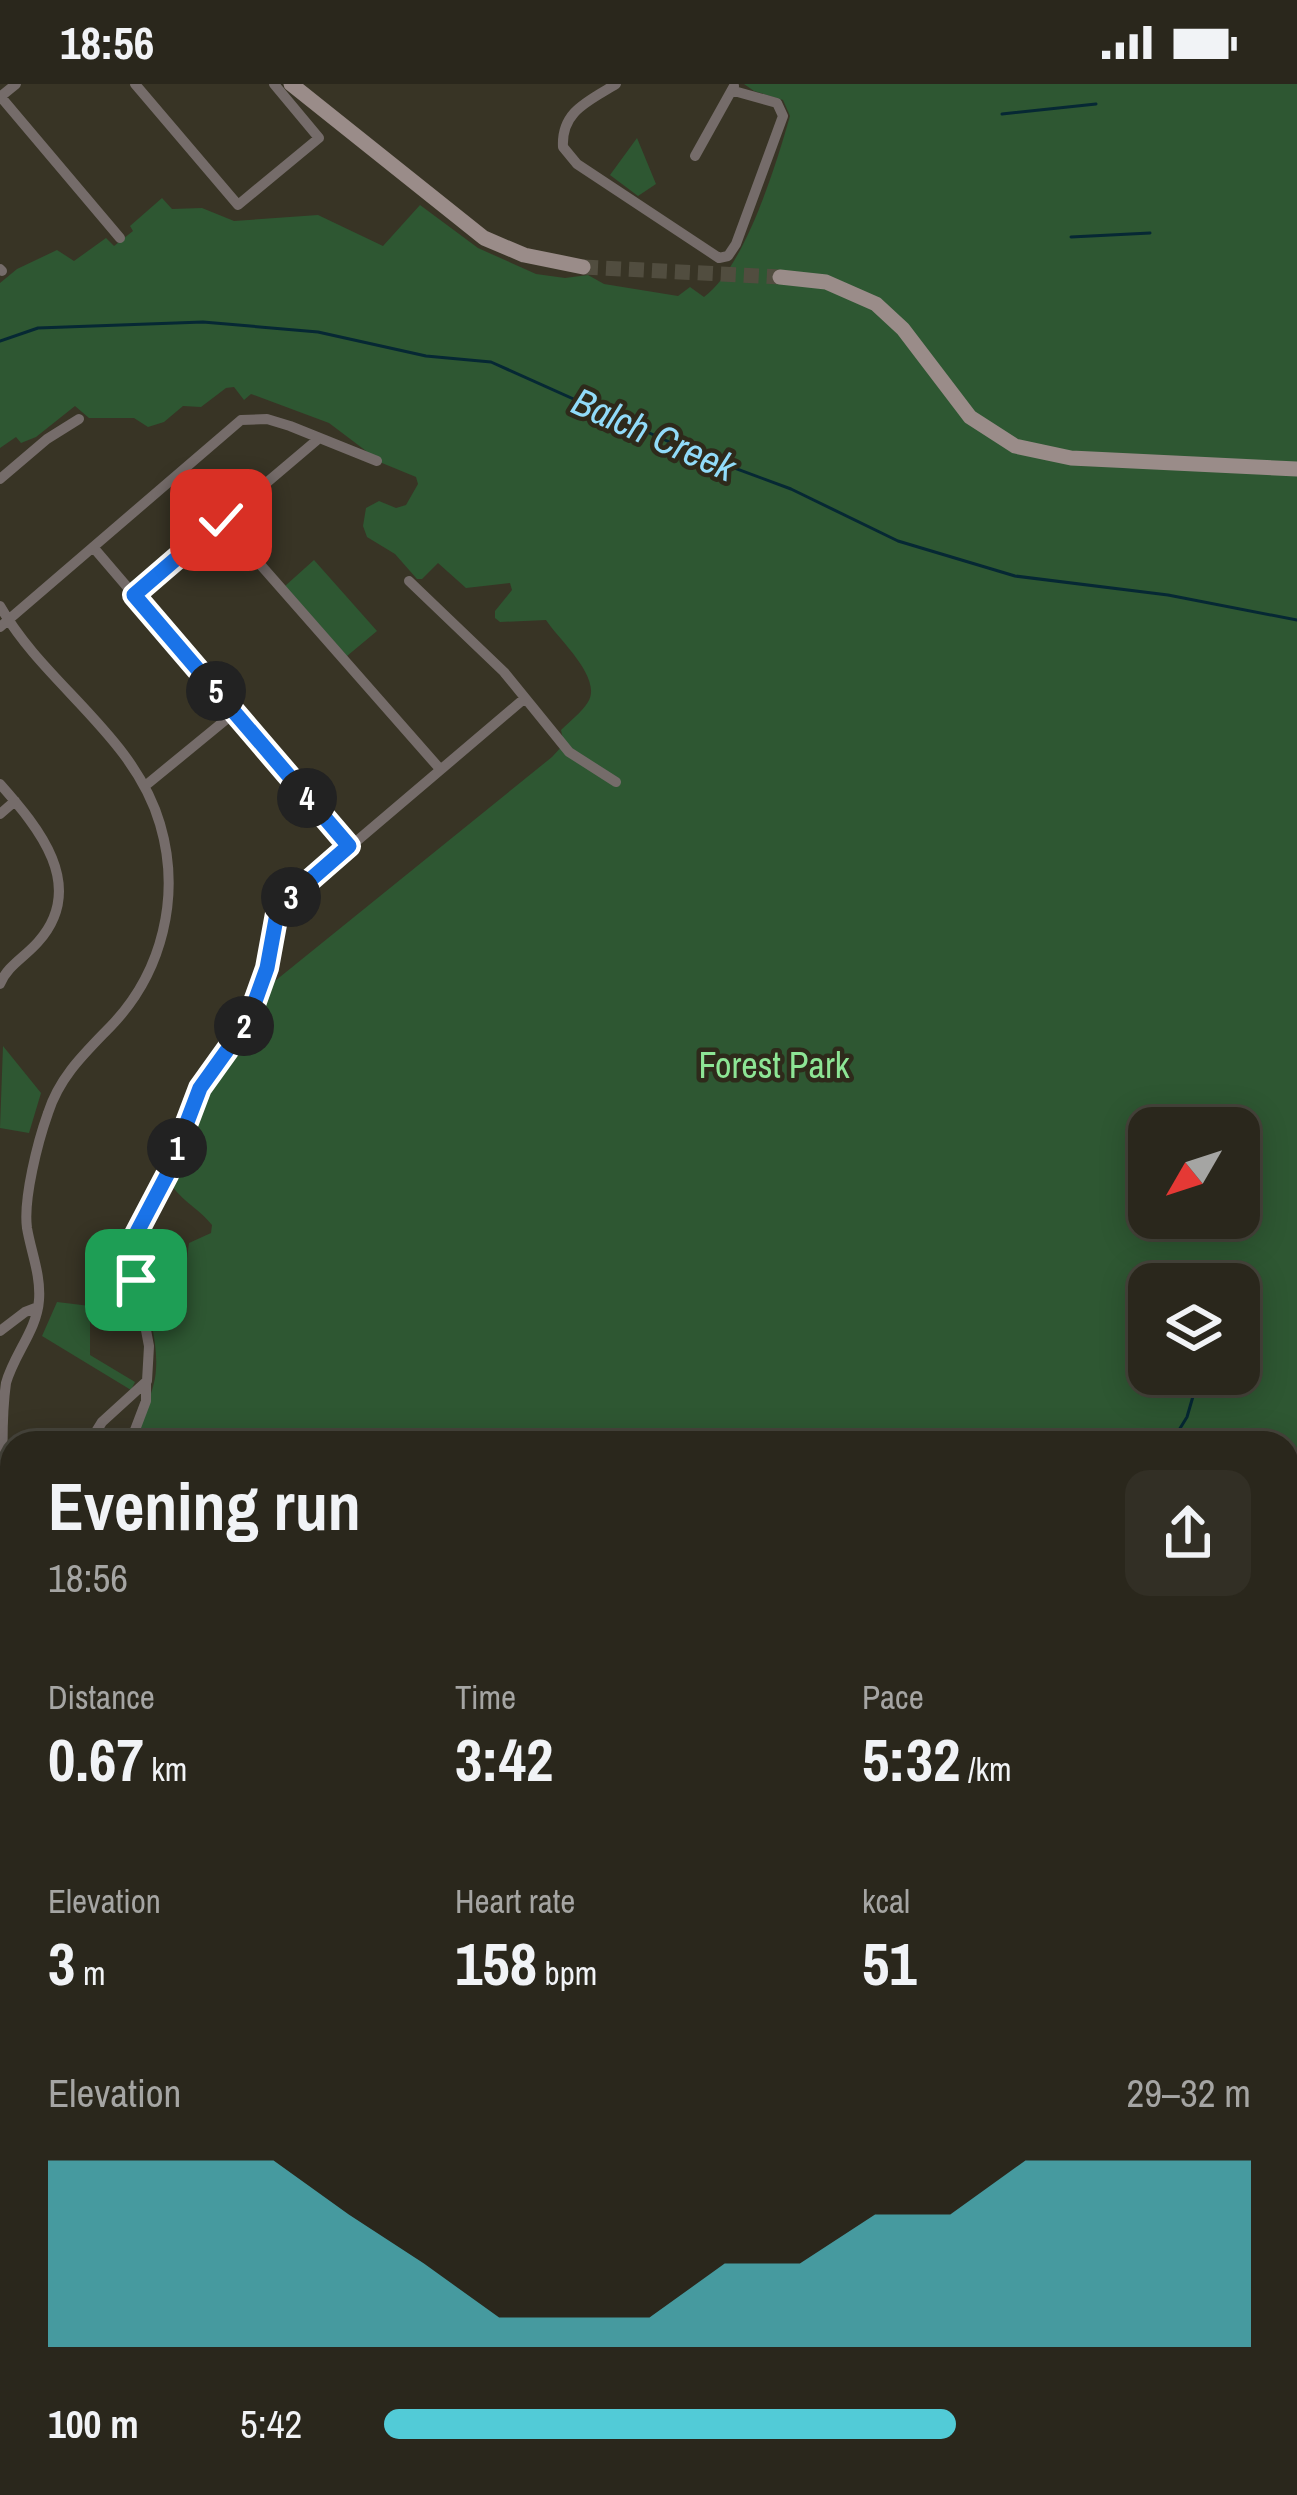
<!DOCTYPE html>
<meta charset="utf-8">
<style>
body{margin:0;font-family:"Archivo Narrow",sans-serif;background:#322f25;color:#f1f3f6;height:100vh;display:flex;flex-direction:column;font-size:45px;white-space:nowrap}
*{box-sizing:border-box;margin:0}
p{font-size:39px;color:#a5a5a3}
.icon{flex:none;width:66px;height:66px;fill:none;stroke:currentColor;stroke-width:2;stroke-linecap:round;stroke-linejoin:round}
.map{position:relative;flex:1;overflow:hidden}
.details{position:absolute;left:0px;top:1347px;width:1299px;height:1065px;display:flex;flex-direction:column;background:#2a271c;border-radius:36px 36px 0 0;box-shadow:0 6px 30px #0003,0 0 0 3px #46443b}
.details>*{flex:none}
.needle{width:78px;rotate:231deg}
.tools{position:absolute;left:1128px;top:1023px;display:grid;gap:24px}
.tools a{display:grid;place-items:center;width:132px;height:132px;border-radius:24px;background:#2a271c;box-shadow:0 6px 30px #0003,0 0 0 3px #46443b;font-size:60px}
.pin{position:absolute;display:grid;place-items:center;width:102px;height:102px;color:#fff;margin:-51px;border-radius:24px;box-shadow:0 6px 18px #0006}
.km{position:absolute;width:60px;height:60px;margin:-30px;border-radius:50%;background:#222;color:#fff;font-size:33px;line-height:60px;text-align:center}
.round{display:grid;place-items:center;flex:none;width:126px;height:126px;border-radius:24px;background:#322f25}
.overview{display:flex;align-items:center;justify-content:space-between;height:204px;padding:0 48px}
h1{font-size:66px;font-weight:800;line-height:90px}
.figures{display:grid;grid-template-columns:repeat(3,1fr);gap:18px;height:204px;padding:12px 48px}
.figures div{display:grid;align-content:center}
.figures b{font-size:60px;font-weight:800}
.figures small{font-size:33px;font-weight:400}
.figures p{font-size:33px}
.chart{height:336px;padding:24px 48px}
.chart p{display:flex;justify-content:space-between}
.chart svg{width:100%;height:216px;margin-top:12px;fill:#52cbd7;opacity:.7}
ul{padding:0 48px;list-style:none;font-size:39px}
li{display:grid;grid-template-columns:192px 144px 1fr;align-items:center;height:90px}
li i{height:30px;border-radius:15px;background:#52cbd7}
.status{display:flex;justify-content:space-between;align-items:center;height:84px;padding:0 60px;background:#2a271c;direction:ltr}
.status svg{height:33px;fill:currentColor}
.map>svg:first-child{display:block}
.green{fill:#2e5732;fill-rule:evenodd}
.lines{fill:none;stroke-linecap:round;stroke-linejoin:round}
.stream{stroke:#062834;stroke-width:3}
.secondary-tunnel{stroke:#514d3f;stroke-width:15;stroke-dasharray:15 8;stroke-linecap:butt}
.street{stroke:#756c6a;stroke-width:10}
.secondary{stroke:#9a8c89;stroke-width:15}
.route-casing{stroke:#fff;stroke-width:24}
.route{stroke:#1a73e8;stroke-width:15}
.labels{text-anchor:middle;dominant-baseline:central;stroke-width:9;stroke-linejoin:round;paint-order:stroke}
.park-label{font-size:36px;fill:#8de595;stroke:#2e2a1b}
.water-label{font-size:39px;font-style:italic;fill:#91dbf9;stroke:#2e2a1b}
</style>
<div class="status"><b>18:56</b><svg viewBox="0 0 49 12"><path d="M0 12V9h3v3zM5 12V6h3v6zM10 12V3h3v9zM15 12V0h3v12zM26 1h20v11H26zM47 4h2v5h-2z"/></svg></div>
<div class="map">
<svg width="1297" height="2411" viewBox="0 0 1297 2411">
<rect width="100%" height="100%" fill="#383425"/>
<path class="green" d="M744,0h553v2411h-1297v-670l12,-29v688h1275v-1041h-1147c-2,-25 15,-49 16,-74 2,-27 -8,-60 -14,-86l39,21 8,-61 22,-10 1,-8c-13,-17 -36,-27 -44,-47l33,-82 53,-77 16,-34 282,-228 12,-13 -3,-14c8,-8 21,-18 27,-28 15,-24 -29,-62 -42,-82l-46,2 -5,-4v-7l17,-21 -2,-7 -44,5 -28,-25 -16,16h-5l-22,-25 -28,-17 -4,-11 3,-18 13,-7 17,7 10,-3 12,-21 -2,-7 -34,-14 -53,-40 -78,-29 -7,6 -10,-13 -8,1 -25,19 -18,-1 -19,16 -16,5 -14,-9h-45l-14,-12 -39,31 -15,6 -5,-6 -16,11v-165l17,-14 40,-19 17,11 32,-23 8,8 19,-15 -3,-5 32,-28 10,11 30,-1 32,13 84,-6 65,31 37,-41 58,43 58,26 29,4 23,-3 16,9 74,12 12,-9 14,10c41,-30 72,-132 86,-181l-7,-16 -29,-9zM1149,1044h90v90h-90zM1149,1200h90v90h-90z
M637,54l19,46 -18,12 -28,-21z
M314,476l63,71 -30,25 -62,-70z
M3,962l38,47 -12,40 -29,-5z
M57,1218l33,4v49l45,27 -4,8 -89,-54z"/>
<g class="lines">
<path class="stream" d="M1002,30l94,-10
M1071,153l79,-4
M0,257l38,-13 165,-6 115,10 108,24 65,6 203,91 97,36 107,52 117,35 153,19 129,25
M1171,1359l16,-26 9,-31
M1287,1497l10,-1
M0,1728l12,7
M1287,1734l10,4
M0,1932l12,-58
M0,1940l12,28
M1287,2048l10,12
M0,2124l12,4
M0,2292l12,7
M117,2400l23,11
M365,2400l12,11"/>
<path class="secondary-tunnel" d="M583,183l197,10"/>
<path class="street" d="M135,0l103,121 81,-67 -45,-54
M616,0c-27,17 -55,27 -53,63l14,17 142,94 9,-2 8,-12 47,-128 -6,-13 -43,-12
M0,12l120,142
M0,13l16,-13
M695,72l39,-70
M0,185l2,2
M0,395l47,-40 32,-20
M222,437l218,248
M93,463l256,299
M409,497l95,91 65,80 47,30
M134,511l183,-155
M0,522c44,78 134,129 160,218 21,71 3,148 -49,202 -26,27 -51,50 -63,87 -10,28 -25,86 -21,115 4,24 14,47 12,72 -2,30 -25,54 -33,83 -6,42 -4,138 6,181
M0,543l241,-207 26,-1 23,7 87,35
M0,700c38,43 88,102 38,158 -13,15 -31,24 -38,42
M145,702l89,-73
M0,730l15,-13
M0,1247l25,-19 13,-5
M89,1359l13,-21 45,-41 2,-35 -15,-79 2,-33 31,-59 32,-88 49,-66 19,-53 11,-60 247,-210
M130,1359l16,-42v-18
M0,1612l12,14
M0,1721l12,-29
M1287,2296l10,-3
M1102,2411l16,-11"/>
<path class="secondary" d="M291,0l193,154 40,17 59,12
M780,193l46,5 50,22 27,25 67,88 45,29 56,12 226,11"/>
</g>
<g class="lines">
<defs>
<path id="route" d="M136,1196v-46l31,-59 33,-87 48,-67 19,-53 11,-60 71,-62 -215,-251 87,-75"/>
</defs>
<use href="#route" class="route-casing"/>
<use href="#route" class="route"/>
</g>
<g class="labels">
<g class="park-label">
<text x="774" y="981">Forest Park</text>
</g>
<g class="water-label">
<text transform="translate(654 350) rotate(24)">Balch Creek</text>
</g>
</g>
</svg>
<div class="tools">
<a><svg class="needle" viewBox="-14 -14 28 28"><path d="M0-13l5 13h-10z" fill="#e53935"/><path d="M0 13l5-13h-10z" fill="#a5a5a3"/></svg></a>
<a><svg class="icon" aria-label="layers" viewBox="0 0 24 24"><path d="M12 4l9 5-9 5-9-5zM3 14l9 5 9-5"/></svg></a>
</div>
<div class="pin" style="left:136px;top:1196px;background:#1e9e55"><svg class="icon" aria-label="arrive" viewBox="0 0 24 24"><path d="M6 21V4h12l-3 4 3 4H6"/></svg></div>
<div class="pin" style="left:221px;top:436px;background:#d93025"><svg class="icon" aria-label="check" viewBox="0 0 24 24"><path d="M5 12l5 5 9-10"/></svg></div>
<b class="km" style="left:177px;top:1064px">1</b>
<b class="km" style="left:244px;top:942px">2</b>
<b class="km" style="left:291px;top:813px">3</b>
<b class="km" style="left:307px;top:714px">4</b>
<b class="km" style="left:216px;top:607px">5</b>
<section class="details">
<div class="overview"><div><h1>Evening run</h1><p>18:56</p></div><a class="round"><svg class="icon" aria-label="share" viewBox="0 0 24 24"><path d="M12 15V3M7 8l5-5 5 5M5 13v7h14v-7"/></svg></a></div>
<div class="figures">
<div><p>Distance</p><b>0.67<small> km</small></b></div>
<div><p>Time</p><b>3:42</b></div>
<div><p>Pace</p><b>5:32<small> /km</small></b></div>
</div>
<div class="figures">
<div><p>Elevation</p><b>3<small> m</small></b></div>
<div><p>Heart rate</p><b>158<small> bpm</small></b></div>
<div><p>kcal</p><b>51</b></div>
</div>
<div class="chart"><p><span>Elevation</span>29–32 m</p>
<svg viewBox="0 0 160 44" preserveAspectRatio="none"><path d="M0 44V6L10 6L20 6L30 6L40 17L50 27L60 38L70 38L80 38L90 27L100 27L110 17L120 17L130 6L140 6L150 6L160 6V44z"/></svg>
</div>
<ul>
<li><b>100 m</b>5:42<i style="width:66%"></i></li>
</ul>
</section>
</div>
